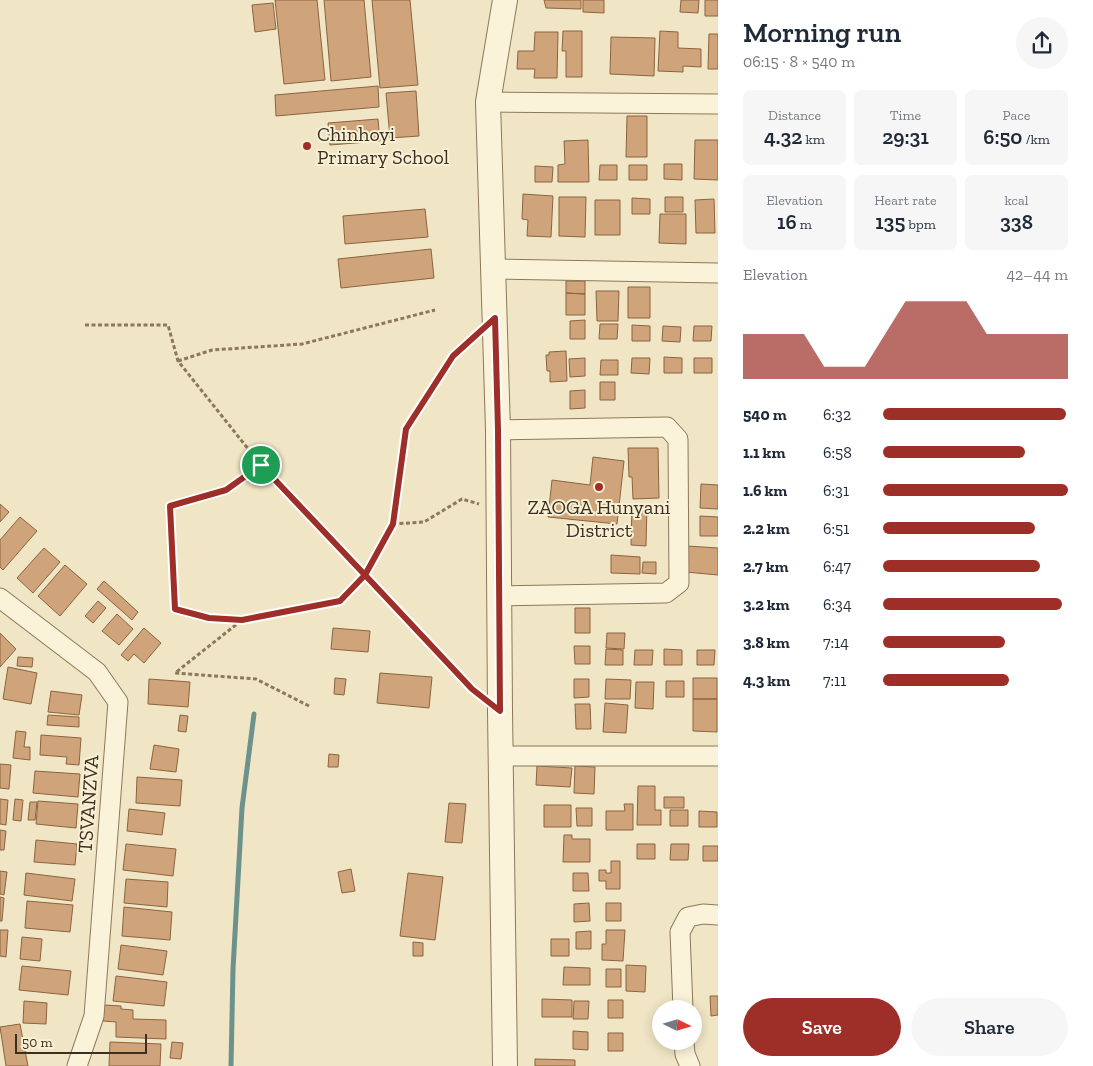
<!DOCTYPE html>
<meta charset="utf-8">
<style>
body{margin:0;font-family:"Zilla Slab",serif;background:#f6f6f7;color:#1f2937;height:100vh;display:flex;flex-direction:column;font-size:19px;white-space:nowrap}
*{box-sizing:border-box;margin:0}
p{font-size:16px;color:#747a83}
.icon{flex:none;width:28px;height:28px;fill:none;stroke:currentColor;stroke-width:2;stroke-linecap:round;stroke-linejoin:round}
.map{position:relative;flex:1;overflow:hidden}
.drawer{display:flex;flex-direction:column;background:#fff;width:375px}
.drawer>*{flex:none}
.needle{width:32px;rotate:95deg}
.controls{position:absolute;left:652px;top:1000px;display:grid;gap:10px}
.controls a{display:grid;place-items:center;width:50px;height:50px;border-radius:50%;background:#fff;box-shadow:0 2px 12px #0003;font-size:25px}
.scale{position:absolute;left:15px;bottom:12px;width:132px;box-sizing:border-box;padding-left:5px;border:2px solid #3c2f1f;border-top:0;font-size:14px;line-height:18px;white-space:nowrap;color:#3c2f1f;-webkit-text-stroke:4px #f7f0d5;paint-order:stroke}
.pin{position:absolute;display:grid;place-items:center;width:42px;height:42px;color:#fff;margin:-21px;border:2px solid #fff;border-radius:50%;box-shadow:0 1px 5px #0007}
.round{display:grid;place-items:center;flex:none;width:52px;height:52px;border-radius:26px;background:#f6f6f7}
.headline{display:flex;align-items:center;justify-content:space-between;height:85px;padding:0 25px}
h1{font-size:28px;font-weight:600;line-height:38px}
.metrics{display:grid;grid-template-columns:repeat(3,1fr);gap:8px;height:85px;padding:5px 25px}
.metrics div{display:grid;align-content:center;border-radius:8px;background:#f6f6f7;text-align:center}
.metrics b{font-size:21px;font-weight:600}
.metrics small{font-size:14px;font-weight:400}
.metrics p{font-size:14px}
.chart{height:140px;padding:10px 25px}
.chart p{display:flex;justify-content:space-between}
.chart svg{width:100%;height:90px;margin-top:5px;fill:#9e2f28;opacity:.7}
.button{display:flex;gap:10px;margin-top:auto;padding:10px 25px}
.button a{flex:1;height:58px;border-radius:30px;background:#9e2f28;color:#fff;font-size:20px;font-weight:600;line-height:58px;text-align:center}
.button a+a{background:#f6f6f7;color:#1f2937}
ul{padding:0 25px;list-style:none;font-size:16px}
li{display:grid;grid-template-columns:80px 60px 1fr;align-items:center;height:38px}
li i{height:12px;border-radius:6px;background:#9e2f28}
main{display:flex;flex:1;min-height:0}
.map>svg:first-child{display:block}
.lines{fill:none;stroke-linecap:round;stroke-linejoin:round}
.stream{stroke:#6d928c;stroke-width:5}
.building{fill:#cfa47a;stroke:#8c633f}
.minor-casing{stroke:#8c785a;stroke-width:21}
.tertiary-casing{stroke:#8c785a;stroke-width:26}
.path{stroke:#8c785a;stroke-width:3;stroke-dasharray:4 2.5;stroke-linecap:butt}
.minor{stroke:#faf3d9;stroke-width:19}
.tertiary{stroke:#faf3d9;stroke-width:24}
.route-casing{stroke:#fff;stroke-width:10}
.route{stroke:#9e2f28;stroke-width:6}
.poi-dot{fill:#9e2f28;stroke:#f7f0d5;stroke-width:2}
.labels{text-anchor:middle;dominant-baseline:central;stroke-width:4;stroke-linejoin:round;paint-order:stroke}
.poi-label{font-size:20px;fill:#3c2f1f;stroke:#f7f0d5;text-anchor:start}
.street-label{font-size:20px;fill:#3c2f1f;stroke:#f7f0d5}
</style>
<main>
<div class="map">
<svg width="718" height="1066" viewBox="0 0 718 1066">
<rect width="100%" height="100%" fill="#f0e6c5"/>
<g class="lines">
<path class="stream" d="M231,1066l2,-97 9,-161 12,-94"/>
</g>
<path class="building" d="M275,0h42l8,80 -41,4z
M324,0h40l7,77 -40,4z
M372,0h38l8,85 -38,3z
M544,0h37v9l-35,-1z
M583,0h21v13l-21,-1z
M681,0h18l-1,13 -18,-1z
M705,0h13v16h-13z
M273,3l3,26 -21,3 -3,-27z
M563,31h19v46h-16v-26h-4z
M660,31l18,1v16l23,1v18l-18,-1v6l-25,-1z
M535,32h23l-1,46h-23l1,-9h-18l1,-18h16z
M709,34h9v35h-10z
M611,37l44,1 -1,38 -44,-2z
M378,86l1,21 -103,9 -1,-21z
M416,91l3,45 -29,2 -4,-45z
M627,116h20v41h-21z
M378,119l2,22 -50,4 -2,-22z
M588,140l1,42h-31v-17l7,-1 -1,-23z
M695,140h23v40l-24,-1z
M664,164h18v16l-18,-1z
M600,165h17v15h-18z
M629,165h18v15h-18z
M535,166l18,1 -1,15h-17z
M523,194l30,2 -2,41 -24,-1 1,-16 -6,-1z
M559,197h27l-1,40 -26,-1z
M665,197h18v15h-18z
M632,198l18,1v15h-18z
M714,199l1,34h-19l-1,-33z
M595,200h25v35h-25z
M425,209l3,28 -83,7 -2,-28z
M660,214h26v30l-27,-1z
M431,249l3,29 -93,10 -3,-29z
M566,281h19v13l-19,-1z
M628,287h22v31h-22z
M596,291h23l-1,30h-21z
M566,293l19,1v21h-19z
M585,320v19h-15v-18z
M600,324h18l-1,15h-18z
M632,325l18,1v15h-18z
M663,326l18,1 -1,15 -18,-1z
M694,326h18l-1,15h-18z
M566,351l1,30 -17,1v-11h-3l-1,-16h3v-3z
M664,357l18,1v15h-18z
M585,358v18l-15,1 -1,-18z
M632,358h18l-1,16 -18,-1z
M694,358h18v15h-18z
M601,360h17v15h-18z
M600,382h15v18h-15z
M585,390v18l-15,1v-18z
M628,448h30l1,50 -26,1 -1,-22h-3z
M593,457l31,4 -7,63 -69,-7 4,-37 38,5z
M701,484l17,1v24l-18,-1z
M0,504l9,8 -9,10z
M632,505l15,1 -1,40 -15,-1z
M700,516l18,1v19h-18z
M20,517l17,14 -34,39 -3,-3v-27z
M687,546l31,2v27l-32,-3z
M44,548l16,14 -27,31 -16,-15z
M611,555l29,2v17l-29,-1z
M643,562h13v12l-14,-1z
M65,565l22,19 -27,32 -22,-20z
M104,581l34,31 -6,8 -35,-31z
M98,601l8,7 -13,15 -8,-7z
M575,608h15v25h-15z
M117,614l16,15 -14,16 -17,-14z
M144,628l17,15 -17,20 -10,-9 -6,7 -7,-6z
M333,628l37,3 -2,21 -37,-3z
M0,633l16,16 -16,18z
M607,633h18l-1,16 -18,-1z
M574,646h16v18h-15z
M606,649l17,1v15h-18z
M664,649l18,1v15h-18z
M635,650h18l-1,15h-18z
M697,650h18l-1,15h-17z
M18,657l15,1 -1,9 -15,-1z
M8,667l29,6 -6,31 -28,-5z
M380,673l52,4 -3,31 -52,-5z
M335,678l11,1 -2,16 -10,-1z
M693,678h24v21h-24z
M149,679l41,3 -2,25 -40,-3z
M574,679h15v18l-15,1z
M606,679l25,1 -1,19h-25z
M666,681h18v16h-18z
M636,682h18l-1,27 -18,-1z
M51,691l31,4 -3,20 -31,-3z
M693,699h24v33l-24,-1z
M605,703l23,2 -2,28 -23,-1z
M575,704h15l1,25h-15z
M48,715l31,2v10l-32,-2z
M180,715l8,1 -2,16 -8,-1z
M16,731l10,1 -2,15h6v13l-17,-2z
M41,735l40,3 -2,27 -13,-1 1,-7 -27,-2z
M154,745l25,4 -3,23 -26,-3z
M329,754l10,1 -1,12h-10z
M0,764l11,1 -2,24 -9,-1z
M537,766l35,2 -2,19 -34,-2z
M575,766l20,1 -1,27 -20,-1z
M35,771l45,3 -2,23 -45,-4z
M137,777l45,3 -2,26 -44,-3z
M638,786h17v24h6v15h-24z
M664,797h20v11h-20z
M0,799l8,1 -2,25 -6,-1z
M15,799l8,1 -2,21 -8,-1z
M38,801l40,3 -2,24 -40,-4z
M30,802h7l-2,18h-7z
M449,803l17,1 -4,39 -17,-1z
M624,804h9v26h-27v-19h19z
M544,805h27v22h-27z
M576,808h16v18h-15z
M129,809l36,4 -3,22 -35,-4z
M670,810h18v16h-18z
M699,811l18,1v15h-18z
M0,830l6,1 -2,19h-4z
M564,835h8v4h18v23h-27z
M36,840l41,4 -2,21 -41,-3z
M126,844l50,5 -3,27 -50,-6z
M637,844h18v15h-18z
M671,844h18l-1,16h-18z
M703,846h15v15h-15z
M611,861h9v28h-14v-8h-7v-11h7v3h5z
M351,869l4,22 -13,2 -4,-21z
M0,871l7,1 -3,23 -4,-1z
M26,873l49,6 -3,22 -48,-6z
M408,873l35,4 -8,63 -35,-4z
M573,873h15l1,18h-16z
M126,879l42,3 -1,25 -43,-4z
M0,897l4,1 -2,23h-2z
M27,901l46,4 -3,27 -45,-4z
M589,903l1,18 -16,1v-18z
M606,903h15v18h-15z
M124,907l48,5 -2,28 -48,-4z
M0,930h8l-2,27 -6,-1z
M606,930h19l-2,31 -21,-1v-16h4z
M591,931v18h-15v-17z
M22,937l20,2 -2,22 -20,-2z
M551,939h18v17h-18z
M413,942l10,1v13h-10z
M121,945l46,6 -4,24 -45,-6z
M626,965l20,1 -1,26 -19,-1z
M22,966l49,5 -3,24 -49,-5z
M564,967l26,1v17h-27z
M606,969h15v18h-15z
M116,976l51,6 -3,24 -51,-5z
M710,996h8v19l-7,1z
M542,999l30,1v17h-30z
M608,1000h15v18h-15z
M24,1001l23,2 -1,21 -23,-1z
M574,1001h15l-1,18h-15z
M104,1005l17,1v3l12,1v9l33,1v19l-50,-2v-15l-13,-1z
M20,1024l8,42h-22l-6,-39z
M573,1031l15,1v18l-15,-1z
M608,1033h15v18h-15z
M110,1042l51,2 -1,22h-51z
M172,1042l11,1 -2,16 -11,-1z
M535,1059l40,1v6h-40z"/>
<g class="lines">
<defs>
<path id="minor" d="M488,102l230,2
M494,269l224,4
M498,430l169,-3 11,12 1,144 -13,10 -166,3
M0,598l97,74 21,30 -24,314 -17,50
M501,756h217
M683,1009l-3,-77 8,-15 15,-3 15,1
M684,1041l1,13 5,12"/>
<path id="tertiary" d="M505,0l-17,102 10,328 2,281 5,355"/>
</defs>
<use href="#minor" class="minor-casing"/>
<use href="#tertiary" class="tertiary-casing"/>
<path class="path" d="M85,325h83l10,36 83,104 211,224 8,6
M178,361l34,-11 90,-6 133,-34
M393,524l31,-2 38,-23 17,5
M241,620l-32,-2 -34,-9 -5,-103 56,-16 35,-25
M309,706l-53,-27 -81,-6 67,-53 98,-19 25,-26 28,-51 13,-95 47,-73 22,-20"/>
<use href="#minor" class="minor"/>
<use href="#tertiary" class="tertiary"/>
</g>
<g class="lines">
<defs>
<path id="route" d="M261,465l-35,25 -56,16 5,103 34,9 33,2 98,-19 25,-26 107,114 28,22 -2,-281 -3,-112 -42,38 -47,73 -13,95 -28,51 -104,-110"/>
</defs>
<use href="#route" class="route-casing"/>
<use href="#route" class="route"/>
</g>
<g class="poi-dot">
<circle cx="307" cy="146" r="5"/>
<circle cx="599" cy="487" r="5"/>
</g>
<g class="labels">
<g class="poi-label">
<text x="317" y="134">Chinhoyi<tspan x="317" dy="23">Primary School</tspan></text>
<text x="599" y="507" text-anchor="middle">ZAOGA Hunyani<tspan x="599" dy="23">District</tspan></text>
</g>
<g class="street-label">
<text transform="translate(88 804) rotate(-86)">TSVANZVA</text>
</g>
</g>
</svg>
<div class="controls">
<a><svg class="needle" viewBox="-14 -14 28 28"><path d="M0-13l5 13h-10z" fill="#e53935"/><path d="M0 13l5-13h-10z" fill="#747a83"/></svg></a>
</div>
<div class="scale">50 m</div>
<div class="pin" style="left:261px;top:465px;background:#1e9e55"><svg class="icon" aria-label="arrive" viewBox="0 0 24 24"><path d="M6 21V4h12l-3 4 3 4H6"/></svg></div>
</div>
<section class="drawer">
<div class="headline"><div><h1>Morning run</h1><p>06:15 · 8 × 540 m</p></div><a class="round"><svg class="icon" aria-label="share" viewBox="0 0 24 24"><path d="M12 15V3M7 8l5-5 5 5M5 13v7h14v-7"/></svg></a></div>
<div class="metrics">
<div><p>Distance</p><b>4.32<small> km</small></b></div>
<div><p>Time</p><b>29:31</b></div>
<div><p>Pace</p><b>6:50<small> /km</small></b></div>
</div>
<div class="metrics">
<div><p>Elevation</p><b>16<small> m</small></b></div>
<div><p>Heart rate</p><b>135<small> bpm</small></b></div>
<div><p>kcal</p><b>338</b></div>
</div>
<div class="chart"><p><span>Elevation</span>42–44 m</p>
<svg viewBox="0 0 160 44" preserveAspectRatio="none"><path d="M0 44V22L10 22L20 22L30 22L40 38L50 38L60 38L70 22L80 6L90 6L100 6L110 6L120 22L130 22L140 22L150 22L160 22V44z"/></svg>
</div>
<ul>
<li><b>540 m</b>6:32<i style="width:99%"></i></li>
<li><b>1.1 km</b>6:58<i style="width:77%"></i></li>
<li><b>1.6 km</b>6:31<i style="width:100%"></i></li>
<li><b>2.2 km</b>6:51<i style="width:82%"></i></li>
<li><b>2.7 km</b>6:47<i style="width:85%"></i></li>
<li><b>3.2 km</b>6:34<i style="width:97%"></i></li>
<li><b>3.8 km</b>7:14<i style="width:66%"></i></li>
<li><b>4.3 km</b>7:11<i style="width:68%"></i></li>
</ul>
<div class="button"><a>Save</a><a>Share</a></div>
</section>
</main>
